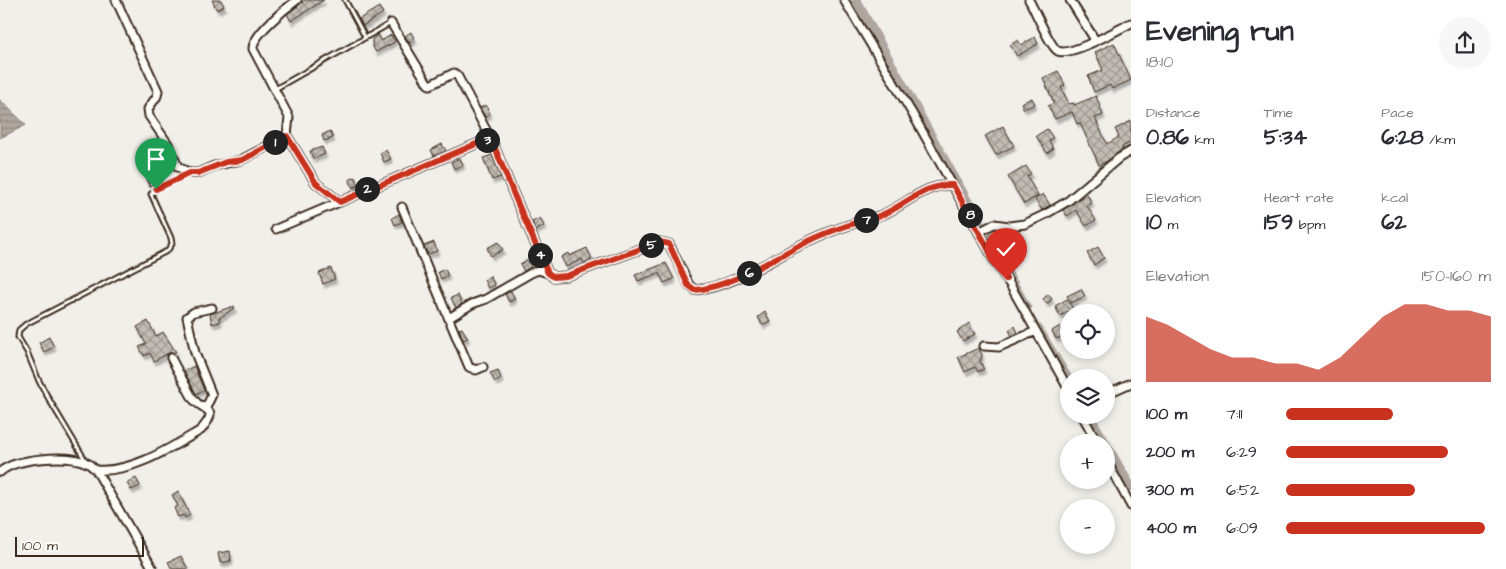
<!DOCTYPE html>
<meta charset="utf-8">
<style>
body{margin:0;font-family:"Architects Daughter",sans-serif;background:#f7f7f7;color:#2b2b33;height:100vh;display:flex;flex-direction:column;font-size:19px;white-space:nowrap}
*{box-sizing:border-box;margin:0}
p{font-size:16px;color:#7c7c81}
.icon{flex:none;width:28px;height:28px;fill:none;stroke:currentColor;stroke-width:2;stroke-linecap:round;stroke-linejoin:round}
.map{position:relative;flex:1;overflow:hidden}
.drawer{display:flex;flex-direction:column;background:#fff;width:375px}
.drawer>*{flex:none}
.fabs{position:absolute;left:1060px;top:304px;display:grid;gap:10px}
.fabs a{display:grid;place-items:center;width:55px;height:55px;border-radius:50%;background:#fff;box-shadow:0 2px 8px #0003;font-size:25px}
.scale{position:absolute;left:15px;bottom:12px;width:129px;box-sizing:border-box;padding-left:5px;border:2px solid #3b2a1e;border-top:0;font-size:14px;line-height:18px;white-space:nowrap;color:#3b2a1e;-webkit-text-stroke:4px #fdfcf7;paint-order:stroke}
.pin{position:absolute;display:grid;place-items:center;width:42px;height:42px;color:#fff;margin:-51px -21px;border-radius:50% 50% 50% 0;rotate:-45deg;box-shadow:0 0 5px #0007}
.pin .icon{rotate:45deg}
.km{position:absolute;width:25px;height:25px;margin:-12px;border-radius:50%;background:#222;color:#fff;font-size:14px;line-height:25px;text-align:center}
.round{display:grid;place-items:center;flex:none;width:52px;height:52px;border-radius:26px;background:#f7f7f7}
.head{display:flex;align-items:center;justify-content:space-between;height:85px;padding:0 15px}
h1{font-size:28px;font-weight:700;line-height:38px}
.metrics{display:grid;grid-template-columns:repeat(3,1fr);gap:8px;height:85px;padding:5px 15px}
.metrics div{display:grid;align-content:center}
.metrics b{font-size:21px;font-weight:700}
.metrics small{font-size:14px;font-weight:400}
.metrics p{font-size:14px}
.chart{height:140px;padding:10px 15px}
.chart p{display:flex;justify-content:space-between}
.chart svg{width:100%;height:90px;margin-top:5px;fill:#c8321e;opacity:.7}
ul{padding:0 15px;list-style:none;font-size:16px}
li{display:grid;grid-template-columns:80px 60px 1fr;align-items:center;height:38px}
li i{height:12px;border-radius:6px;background:#c8321e}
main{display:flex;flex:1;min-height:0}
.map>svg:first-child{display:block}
.water{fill:url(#water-rules);stroke:#80746b}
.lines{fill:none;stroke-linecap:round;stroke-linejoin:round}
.canal{stroke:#aea69f;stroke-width:9}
.building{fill:url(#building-cross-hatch);stroke:#3b2a1e;filter:url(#shadow)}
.service-casing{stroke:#3b2a1e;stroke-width:7}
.minor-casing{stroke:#3b2a1e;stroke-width:11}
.service{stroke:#fdfcf7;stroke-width:3}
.minor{stroke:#fdfcf7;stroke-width:7}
.route-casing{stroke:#fff;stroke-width:10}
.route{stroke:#c8321e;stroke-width:6}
</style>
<main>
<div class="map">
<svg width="1131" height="569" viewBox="0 0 1131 569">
<defs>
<pattern id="water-rules" width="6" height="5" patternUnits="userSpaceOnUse" patternTransform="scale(1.25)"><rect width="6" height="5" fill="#aea69f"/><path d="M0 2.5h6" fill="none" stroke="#8f8781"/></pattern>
<pattern id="building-cross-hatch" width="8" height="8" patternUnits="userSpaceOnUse" patternTransform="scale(1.25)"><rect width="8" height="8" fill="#c1bcb4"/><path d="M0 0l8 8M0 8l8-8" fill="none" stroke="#9e9992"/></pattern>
<filter id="shadow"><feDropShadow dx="2" dy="4" stdDeviation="1" flood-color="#0004"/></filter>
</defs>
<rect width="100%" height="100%" fill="#f1efea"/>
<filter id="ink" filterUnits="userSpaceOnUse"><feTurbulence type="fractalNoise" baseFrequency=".02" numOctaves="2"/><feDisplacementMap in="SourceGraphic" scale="10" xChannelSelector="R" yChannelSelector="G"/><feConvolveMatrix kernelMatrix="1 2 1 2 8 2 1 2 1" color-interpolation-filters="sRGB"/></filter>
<g filter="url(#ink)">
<path class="water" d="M0,100l26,25 -26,13z"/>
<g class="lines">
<path class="canal" d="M856,0l171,308
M1038,328l31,52
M1089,415l16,27
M1106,444l25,43"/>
</g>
<path class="building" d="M212,0h9l3,6 -7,4z
M305,0h19l-33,21 -4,-7z
M379,7l4,6 -20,13 -4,-7z
M411,32l4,8 -6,3 -4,-7z
M378,35l3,6 10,-6 4,7 -19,10 -4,-7v-6z
M1035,37l3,7 -21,12 -7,-11 8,-5 3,5z
M1114,43l17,37 -19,9 -2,-4 -16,7 -6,-16 15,-6 -8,-18z
M1058,71l7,14 -4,2 8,17 5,-1v2l22,-9 7,19 -8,3 12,26 12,-7 -4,-8 16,-8v21l-9,5 1,2 -16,12 -8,4 -19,-42 -3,1 -5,-12 -17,7 -7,-13 6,-3 -11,-25z
M1032,98l3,6 -11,5 -3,-6z
M486,105l4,9 -5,3 -5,-9z
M1003,126l11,20 -18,9 -11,-19z
M1047,129l6,9 -4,2 4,9 -6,4 -11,-17z
M330,131l3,7 -9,3 -2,-6z
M442,144l4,7 -12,5 -3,-6z
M322,147l3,7 -12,5 -3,-8z
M386,150l5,9 -7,3 -4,-9z
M492,155l9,22 -9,3 -9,-22z
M460,158l3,7 -9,4 -3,-7z
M1026,166l5,8 -4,2 11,20 -14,8 -16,-27z
M156,170l5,11 -11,5 -5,-11z
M355,177l4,8 -6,3 -4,-8z
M1043,194l7,11 -8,5 -7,-11z
M1087,194l5,9 -5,3 9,14 -10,6 -10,-16 -9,6 -4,-6z
M399,214l3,8 -7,3 -3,-7z
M540,218l4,8 -9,5 -3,-9z
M434,242l3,9 -9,3 -4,-8z
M498,242l5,8 -12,6 -4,-8z
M1098,247l6,11 -10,7 -7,-12z
M587,248l5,11 -8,4 -2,-4 -16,8 -5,-10 7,-4 1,3z
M527,260l4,7 -7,4 -4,-7z
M666,263l8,16 -10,4 -5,-10 -21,8 -3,-6z
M331,268l4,11 -12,5 -4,-11z
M445,269l3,7 -7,3 -3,-7z
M490,276l5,9 -7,3 -4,-8z
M1081,289l4,7 -14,7 -4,-7z
M511,291l4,8 -6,3 -4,-8z
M1048,294l4,5 -5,5 -4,-5z
M458,295l4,9 -6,4 -5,-10z
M1067,299l8,13h-8l-7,4 -5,-10z
M234,306l1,2 -16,10 1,4 -8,2 -2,-10z
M765,312l5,9 -8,4 -4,-8z
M148,321l8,15 7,-4 13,20 -7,1 -15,8 -4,-8 -6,3 -5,-9 7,-3 -9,-17z
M969,323l6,11 -12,7 -6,-9z
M1015,326l3,7 -6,3 -3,-6z
M1060,326l5,9 -9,4 -4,-8z
M462,328l6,10 -5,2 -4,-11z
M49,337l5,10 -10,5 -5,-9z
M979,348l3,7 -2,7 4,7 -6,3 -3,-5 -10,5 -7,-15z
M194,366l10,24 -8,4 -12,-23z
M498,370l3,9 -6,3 -5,-9z
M136,478l4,8 -9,4 -4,-7z
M178,491l12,24 -5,3 -2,-3 -5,2 -4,-9 4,-2 -6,-11z
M230,551l1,10 -11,2 -2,-10z
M181,556l7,13h-16l-4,-7z"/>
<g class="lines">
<defs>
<path id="service" d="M345,0l20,37
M275,89l116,-66
M87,463l-37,-62 -11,-20 -12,-29 -9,-15 1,-7 7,-6 141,-73 5,-7 -1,-6 -20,-44 5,-5 33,-16"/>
<path id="minor" d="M116,0l42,91 -1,5 -9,13 1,7 19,28 10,23 12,6h8l16,-7 27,-6 46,-24
M297,0c-11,8 -45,35 -44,49l36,68 -2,19 29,47 24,19
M844,0l68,113 83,148 14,22 60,107
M1029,0c6,10 21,47 29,51 12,6 61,-22 73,-28
M1070,0l25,40
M391,23l37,61 2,1 24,-12 3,2 36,68 21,52 34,78 6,4 12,-1 94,-34 9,2 20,41 6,5c39,-3 79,-33 114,-49 14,-7 28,-12 43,-17 11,-3 22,-6 32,-10 24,-11 41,-30 69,-29
M402,207l67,160 7,3 7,-3
M276,229l205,-87 8,-2 4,3
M979,232l15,-8 15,2 16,-2 21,-10 22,-13 51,-43 12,-7
M449,318l23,-14 14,-5 45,-26 7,-3 10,3
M984,346l15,1 37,-16
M1106,394l25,-11
M206,407l6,-12 -17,-42 -8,-36 7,-5 18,-4
M1082,415l15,27
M1106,460l25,46
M96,470c36,3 74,-22 105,-40 19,-23 4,-17 -8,-31l-22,-41
M0,472c16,-14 67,-18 87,-9 3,1 6,5 9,7l57,99"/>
</defs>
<use href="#service" class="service-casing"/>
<use href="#minor" class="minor-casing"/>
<use href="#service" class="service"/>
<use href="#minor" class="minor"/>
</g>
</g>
<g class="lines" filter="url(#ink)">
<defs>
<path id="route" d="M156,189l34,-16h8l28,-11 16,-2 45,-24 29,47 24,19 141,-60 8,-2 4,3 21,52 34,78 6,4 12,-1 94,-34 9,2 19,41 7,5c40,-4 79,-33 114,-49 14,-7 28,-12 43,-17 11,-3 22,-5 32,-10 24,-11 41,-30 69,-29l42,76 11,18"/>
</defs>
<use href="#route" class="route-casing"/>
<use href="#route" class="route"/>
</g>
</svg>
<div class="fabs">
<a><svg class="icon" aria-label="locate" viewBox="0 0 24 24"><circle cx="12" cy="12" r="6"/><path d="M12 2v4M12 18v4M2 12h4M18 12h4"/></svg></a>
<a><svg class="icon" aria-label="layers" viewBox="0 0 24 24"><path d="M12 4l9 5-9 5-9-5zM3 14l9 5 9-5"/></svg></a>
<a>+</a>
<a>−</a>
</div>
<div class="scale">100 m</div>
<div class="pin" style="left:156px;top:189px;background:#1e9e55"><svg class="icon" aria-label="arrive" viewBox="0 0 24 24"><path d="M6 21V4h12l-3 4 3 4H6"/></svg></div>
<div class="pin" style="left:1006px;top:279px;background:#d93025"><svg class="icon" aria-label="check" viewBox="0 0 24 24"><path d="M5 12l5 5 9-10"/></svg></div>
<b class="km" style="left:275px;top:142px">1</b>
<b class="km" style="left:367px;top:189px">2</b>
<b class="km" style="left:487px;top:140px">3</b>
<b class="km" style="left:540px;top:255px">4</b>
<b class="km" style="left:651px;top:245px">5</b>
<b class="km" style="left:749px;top:273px">6</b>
<b class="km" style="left:866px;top:220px">7</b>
<b class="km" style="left:970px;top:215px">8</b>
</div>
<section class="drawer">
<div class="head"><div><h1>Evening run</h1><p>18:10</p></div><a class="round"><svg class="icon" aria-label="share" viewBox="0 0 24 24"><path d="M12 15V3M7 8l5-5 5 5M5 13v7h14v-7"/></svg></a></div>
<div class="metrics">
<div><p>Distance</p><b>0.86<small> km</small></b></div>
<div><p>Time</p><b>5:34</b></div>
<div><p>Pace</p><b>6:28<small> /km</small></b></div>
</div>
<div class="metrics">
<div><p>Elevation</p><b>10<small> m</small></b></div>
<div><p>Heart rate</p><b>159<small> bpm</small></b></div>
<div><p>kcal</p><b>62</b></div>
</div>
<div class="chart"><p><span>Elevation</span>150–160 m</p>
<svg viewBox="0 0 160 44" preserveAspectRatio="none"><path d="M0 44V12L10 16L20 22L30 28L40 32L50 32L60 35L70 35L80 38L90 32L100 22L110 12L120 6L130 6L140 9L150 9L160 12V44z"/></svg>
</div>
<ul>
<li><b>100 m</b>7:11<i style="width:52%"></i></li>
<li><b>200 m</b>6:29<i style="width:79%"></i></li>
<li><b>300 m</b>6:52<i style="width:63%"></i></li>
<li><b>400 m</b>6:09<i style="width:97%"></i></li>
</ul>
</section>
</main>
